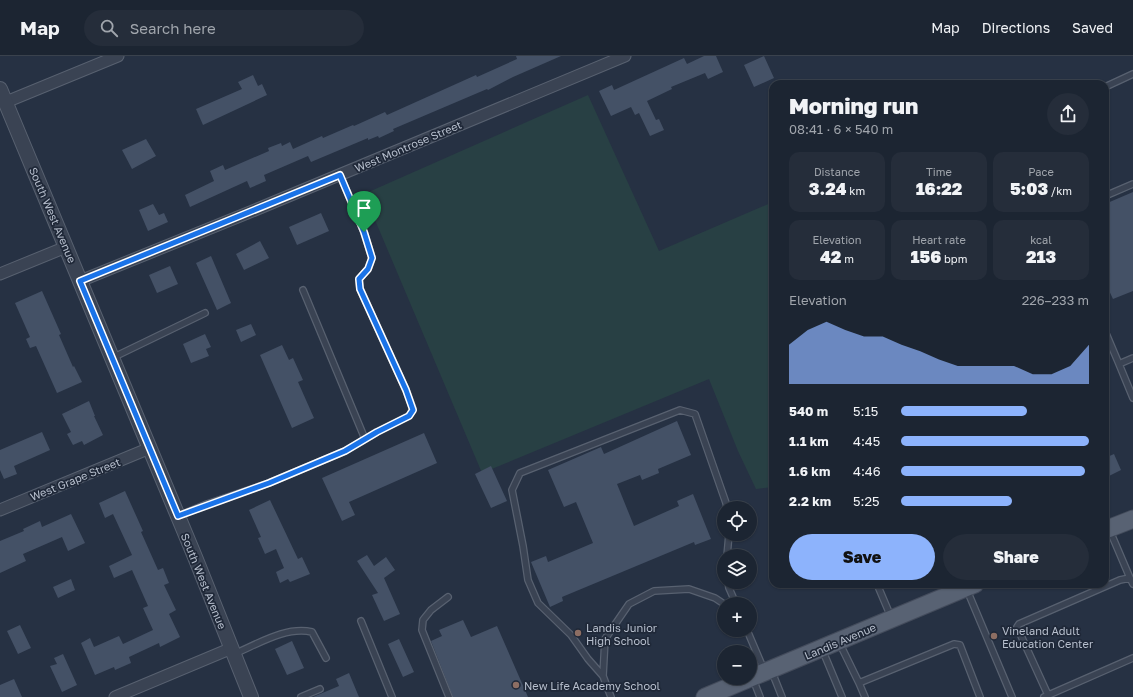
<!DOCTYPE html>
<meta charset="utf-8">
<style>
body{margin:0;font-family:"Golos Text",sans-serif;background:#252d3a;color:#f1f3f6;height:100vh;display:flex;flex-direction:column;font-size:15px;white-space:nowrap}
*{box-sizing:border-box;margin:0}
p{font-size:13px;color:#a0a5ac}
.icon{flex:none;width:22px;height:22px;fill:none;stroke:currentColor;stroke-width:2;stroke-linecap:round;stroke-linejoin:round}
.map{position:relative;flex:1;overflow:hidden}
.panel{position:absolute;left:769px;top:24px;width:340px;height:508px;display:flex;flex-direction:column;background:#1c2532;border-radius:12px;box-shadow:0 1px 3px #0004,0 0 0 1px #3a424d}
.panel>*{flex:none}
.tools{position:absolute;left:717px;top:445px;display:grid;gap:8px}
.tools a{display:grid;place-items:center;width:40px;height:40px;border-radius:50%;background:#1c2532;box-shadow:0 1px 3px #0004,0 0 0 1px #3a424d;font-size:20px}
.pin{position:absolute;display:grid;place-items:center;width:34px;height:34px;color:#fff;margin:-41px -17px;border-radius:50% 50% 50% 0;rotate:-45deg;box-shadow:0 0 4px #0007}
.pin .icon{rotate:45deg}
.round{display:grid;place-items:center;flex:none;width:42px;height:42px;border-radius:21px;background:#252d3a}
.overview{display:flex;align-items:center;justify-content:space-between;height:68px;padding:0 20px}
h1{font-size:22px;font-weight:800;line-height:30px}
.figures{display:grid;grid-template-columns:repeat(3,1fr);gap:6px;height:68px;padding:4px 20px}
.figures div{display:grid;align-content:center;border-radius:10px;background:#252d3a;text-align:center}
.figures b{font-size:17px;font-weight:800}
.figures small{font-size:11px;font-weight:400}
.figures p{font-size:11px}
.chart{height:112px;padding:8px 20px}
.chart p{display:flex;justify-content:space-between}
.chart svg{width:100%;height:72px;margin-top:4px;fill:#8db3fc;opacity:.7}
.cta{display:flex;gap:8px;margin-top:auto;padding:8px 20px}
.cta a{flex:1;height:46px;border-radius:24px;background:#8db3fc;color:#111;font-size:16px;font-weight:800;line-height:46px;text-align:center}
.cta a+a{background:#252d3a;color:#f1f3f6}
ul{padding:0 20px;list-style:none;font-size:13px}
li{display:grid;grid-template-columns:64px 48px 1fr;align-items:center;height:30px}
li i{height:10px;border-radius:5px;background:#8db3fc}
header{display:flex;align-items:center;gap:24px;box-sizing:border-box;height:56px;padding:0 20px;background:#1c2532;border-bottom:1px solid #3a424d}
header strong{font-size:19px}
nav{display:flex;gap:22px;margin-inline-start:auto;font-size:14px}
.search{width:280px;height:36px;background:#252d3a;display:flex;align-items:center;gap:10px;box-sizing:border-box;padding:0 14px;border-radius:22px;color:#a0a5ac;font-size:15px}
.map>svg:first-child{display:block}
.green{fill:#284044}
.building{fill:#445166}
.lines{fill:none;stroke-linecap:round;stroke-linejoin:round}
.service-casing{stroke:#586170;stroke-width:8}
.minor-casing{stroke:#586170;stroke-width:13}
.tertiary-casing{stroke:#586170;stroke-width:16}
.primary-casing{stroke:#444c5c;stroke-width:19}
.service{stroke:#3a4353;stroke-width:5.5}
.minor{stroke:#3a4353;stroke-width:11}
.tertiary{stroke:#3a4353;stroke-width:14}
.primary{stroke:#586273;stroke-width:17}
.route-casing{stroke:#fff;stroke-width:8}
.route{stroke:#1a73e8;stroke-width:5}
.education-dot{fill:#8d6e63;stroke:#1f2838;stroke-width:1.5}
.labels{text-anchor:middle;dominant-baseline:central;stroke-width:3.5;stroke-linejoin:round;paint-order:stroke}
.street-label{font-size:11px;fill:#b7bfcd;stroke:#1f2838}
.poi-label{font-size:11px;fill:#b7bfcd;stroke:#1f2838;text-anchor:start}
</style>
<header>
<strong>Map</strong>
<div class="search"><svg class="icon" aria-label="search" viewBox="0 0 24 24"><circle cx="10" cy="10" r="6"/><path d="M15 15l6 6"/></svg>Search here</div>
<nav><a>Map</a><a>Directions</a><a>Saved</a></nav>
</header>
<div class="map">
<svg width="1133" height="641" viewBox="0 0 1133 641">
<rect width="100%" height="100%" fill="#263143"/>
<path class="green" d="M588,39l71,156 114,-49v285l-17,2 -18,-38 -29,-72 -227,94 -118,-279z"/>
<path class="building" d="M516,0h45l-48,21 -25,13 -1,-1 -94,40 1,2 -15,7 -1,-2 -10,4v-2l-57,24 -3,-6 -44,19 2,6 -16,7 -3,-7 -57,26 -5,-12 29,-14 -4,-10 13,-6 2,5 44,-19 -1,-3 13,-5 1,3 8,-4 3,7 29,-13 1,2 30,-13 1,1 31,-14 2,3 89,-40 1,2 40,-18z
M704,0h12l7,16 -15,7 -3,-6 -34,14 1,2 -25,12 9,19 3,-1 5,11 -14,6 -11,-23 -4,2 -4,-8 -20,9 -12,-25 13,-6 2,5 70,-32 3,6z
M764,0l10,22 -20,9 -10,-22z
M253,19l5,11 4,-2 5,11 -64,30 -7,-16 46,-20 -4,-7z
M146,83l10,17 -24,13 -10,-19z
M1133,136v99l-20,8 -8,-17v-78z
M153,148l6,11 5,-2 4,9 -20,9 -9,-21z
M321,157l8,18 -32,14 -8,-18z
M260,185l9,17 -25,12 -8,-16z
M211,200l20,47 -14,7 -21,-47z
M170,210l8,18 -21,9 -8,-18z
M42,235l19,43 -2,1 14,32 1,-1 8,16 -25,11 -21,-47 -6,2 -4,-9 4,-2 -15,-34z
M251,268l5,11 -15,7 -5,-12z
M205,278l6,13 -5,2 3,7 -18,7 -8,-19z
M282,289l7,15 4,-2 10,22 -5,2 16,36 -22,10 -32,-73z
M89,345l6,15h-1l9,19 -19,10 -2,-4 -9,4 -6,-11 4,-2 -9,-18z
M677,365l14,34 -33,14 1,4 -17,7 -2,-5 -23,9 17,42 45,-20 -2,-5 16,-7 18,45 -16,6 -1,-3 -132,55 1,4 -13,6 -19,-45 15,-6 2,6 45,-19 -17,-41 -12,5 -16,-37 53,-23 3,7z
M42,376l8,18 -36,16 3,8 -13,5 -4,-9v-20z
M424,377l13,30 -88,39 6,13 -13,6 -20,-43z
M1114,398l7,16 -16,8v-20z
M491,410l16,35 -16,7 -16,-34z
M125,435l18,40 -2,1 17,38 5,-2 6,15 -5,2 12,25 -7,4 11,23 -20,10 -1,-4 -30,14 2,6 -16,7 -1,-3 -19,8 -14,-32 9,-5 4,9 25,-11 4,8 30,-14 -10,-22 5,-2 -16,-36 -18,8 -5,-12 23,-11 -19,-41 -8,4 -6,-15z
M270,444l28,59 4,-2 8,17 -20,8 -2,-3 -8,4 -4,-11 8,-4 -8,-19 -11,5 -7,-16 3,-1 -12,-27z
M71,458l14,29 -17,8 -6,-14 -39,17 3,7 -26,12v-32l24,-10 -1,-2 17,-8 2,6z
M367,499l7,11 12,-9 9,13 -11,8 16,36 -16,7 -12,-26 6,-2 -21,-32z
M71,523l4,11 -17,8 -5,-11z
M463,564l8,17 26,-11 31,71h-75l-22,-56 11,-5 -3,-6z
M20,569l11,23 -13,6 -11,-23z
M399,583l15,33 -11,5 -15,-33z
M292,585l12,27 -17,7 -12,-26z
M63,598l14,31 -15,7 -12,-26 7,-2 -3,-6z
M349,617l10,24h-46l26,-11 -3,-7z
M14,623l8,18h-22v-12z"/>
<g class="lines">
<defs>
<path id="service" d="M1105,31l28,-13
M1105,140l28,-12
M303,234l62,149
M1105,275l14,33
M112,302l93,-45
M1133,302l-14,6 14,34
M178,460l29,-12 62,-21 76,-32 32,-19 32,-16 4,-7 -7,-19 -46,-101 -1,-10 9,-10 4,-11 -8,-26 -24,-57
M1110,475l20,47
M727,500l2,-22
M728,526l1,6 7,16
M877,528l14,33
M967,534l45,107
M448,541l-17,13 -8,10 -1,10 27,67
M361,565l31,76
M747,574l17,40
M839,586l20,41
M822,593l20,48
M234,598c24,-10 52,-28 78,-22l14,26
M772,616l10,25
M603,620l2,-37 24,-35 25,-13 35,-2 26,9 9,6
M753,623l7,18
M1048,639l-31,-68 2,-3 101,-44 10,-2 3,6
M301,641l19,-8
M611,641l-8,-21 -15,-17 -17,-24 -33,-32 -10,-23 -5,-34 -11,-56 8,-17 160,-63 15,4 31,89 1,5
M865,641l-6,-14 95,-39 6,1 20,52
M1044,641l89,-39"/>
<path id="minor" d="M6,46l112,-46
M0,218l66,-27
M80,225l170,-69 375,-156
M0,454l150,-62
M115,641l117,-49"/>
<path id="tertiary" d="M0,33l195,468 56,140"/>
<path id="primary" d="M1105,474l28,-11
M705,641l270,-113"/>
</defs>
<use href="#service" class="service-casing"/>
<use href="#minor" class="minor-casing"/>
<use href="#tertiary" class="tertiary-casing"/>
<use href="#primary" class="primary-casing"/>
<use href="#service" class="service"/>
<use href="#minor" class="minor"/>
<use href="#tertiary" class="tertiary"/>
<use href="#primary" class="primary"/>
</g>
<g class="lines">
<defs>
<path id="route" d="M340,119l24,57 8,26 -4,11 -9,10 1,10 46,101 7,20 -4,6 -32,16 -32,19 -76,32 -91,33 -98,-235z"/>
</defs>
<use href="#route" class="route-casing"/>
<use href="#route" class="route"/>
</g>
<g class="education-dot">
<circle cx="578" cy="577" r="4"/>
<circle cx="994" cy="580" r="4"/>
<circle cx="516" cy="629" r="4"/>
</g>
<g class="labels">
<g class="street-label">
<text transform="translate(408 90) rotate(-23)">West Montrose Street</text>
<text transform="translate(53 159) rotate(67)">South West Avenue</text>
<text transform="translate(75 423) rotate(-22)">West Grape Street</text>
<text transform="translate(204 525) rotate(68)">South West Avenue</text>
<text transform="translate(840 585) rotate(-23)">Landis Avenue</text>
</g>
<g class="poi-label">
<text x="586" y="571">Landis Junior<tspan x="586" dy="13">High School</tspan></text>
<text x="1002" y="574">Vineland Adult<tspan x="1002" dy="13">Education Center</tspan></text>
<text x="524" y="629">New Life Academy School</text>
</g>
</g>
</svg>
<div class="tools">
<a><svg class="icon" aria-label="locate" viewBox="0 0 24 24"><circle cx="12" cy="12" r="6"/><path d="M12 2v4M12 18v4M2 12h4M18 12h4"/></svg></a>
<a><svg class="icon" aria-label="layers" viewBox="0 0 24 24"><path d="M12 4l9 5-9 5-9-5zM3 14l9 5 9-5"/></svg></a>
<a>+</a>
<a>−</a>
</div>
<div class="pin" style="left:364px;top:176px;background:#1e9e55"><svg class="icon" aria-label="arrive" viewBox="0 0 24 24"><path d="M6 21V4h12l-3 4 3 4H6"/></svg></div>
<section class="panel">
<div class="overview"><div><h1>Morning run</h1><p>08:41 · 6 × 540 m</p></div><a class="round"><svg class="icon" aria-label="share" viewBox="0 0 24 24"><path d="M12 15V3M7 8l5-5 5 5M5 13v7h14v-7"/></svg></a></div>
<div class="figures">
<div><p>Distance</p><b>3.24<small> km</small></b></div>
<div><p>Time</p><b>16:22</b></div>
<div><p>Pace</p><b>5:03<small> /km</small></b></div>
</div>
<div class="figures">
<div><p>Elevation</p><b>42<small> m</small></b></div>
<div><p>Heart rate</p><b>156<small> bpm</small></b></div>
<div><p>kcal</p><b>213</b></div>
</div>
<div class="chart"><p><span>Elevation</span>226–233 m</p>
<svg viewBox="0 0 160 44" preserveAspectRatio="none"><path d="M0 44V20L10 11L20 6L30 11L40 15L50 15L60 20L70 24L80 29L90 33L100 33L110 33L120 33L130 38L140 38L150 33L160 20V44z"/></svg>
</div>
<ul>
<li><b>540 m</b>5:15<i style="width:67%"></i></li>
<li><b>1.1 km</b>4:45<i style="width:100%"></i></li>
<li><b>1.6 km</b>4:46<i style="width:98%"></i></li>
<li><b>2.2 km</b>5:25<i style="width:59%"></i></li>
</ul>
<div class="cta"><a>Save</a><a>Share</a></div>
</section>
</div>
